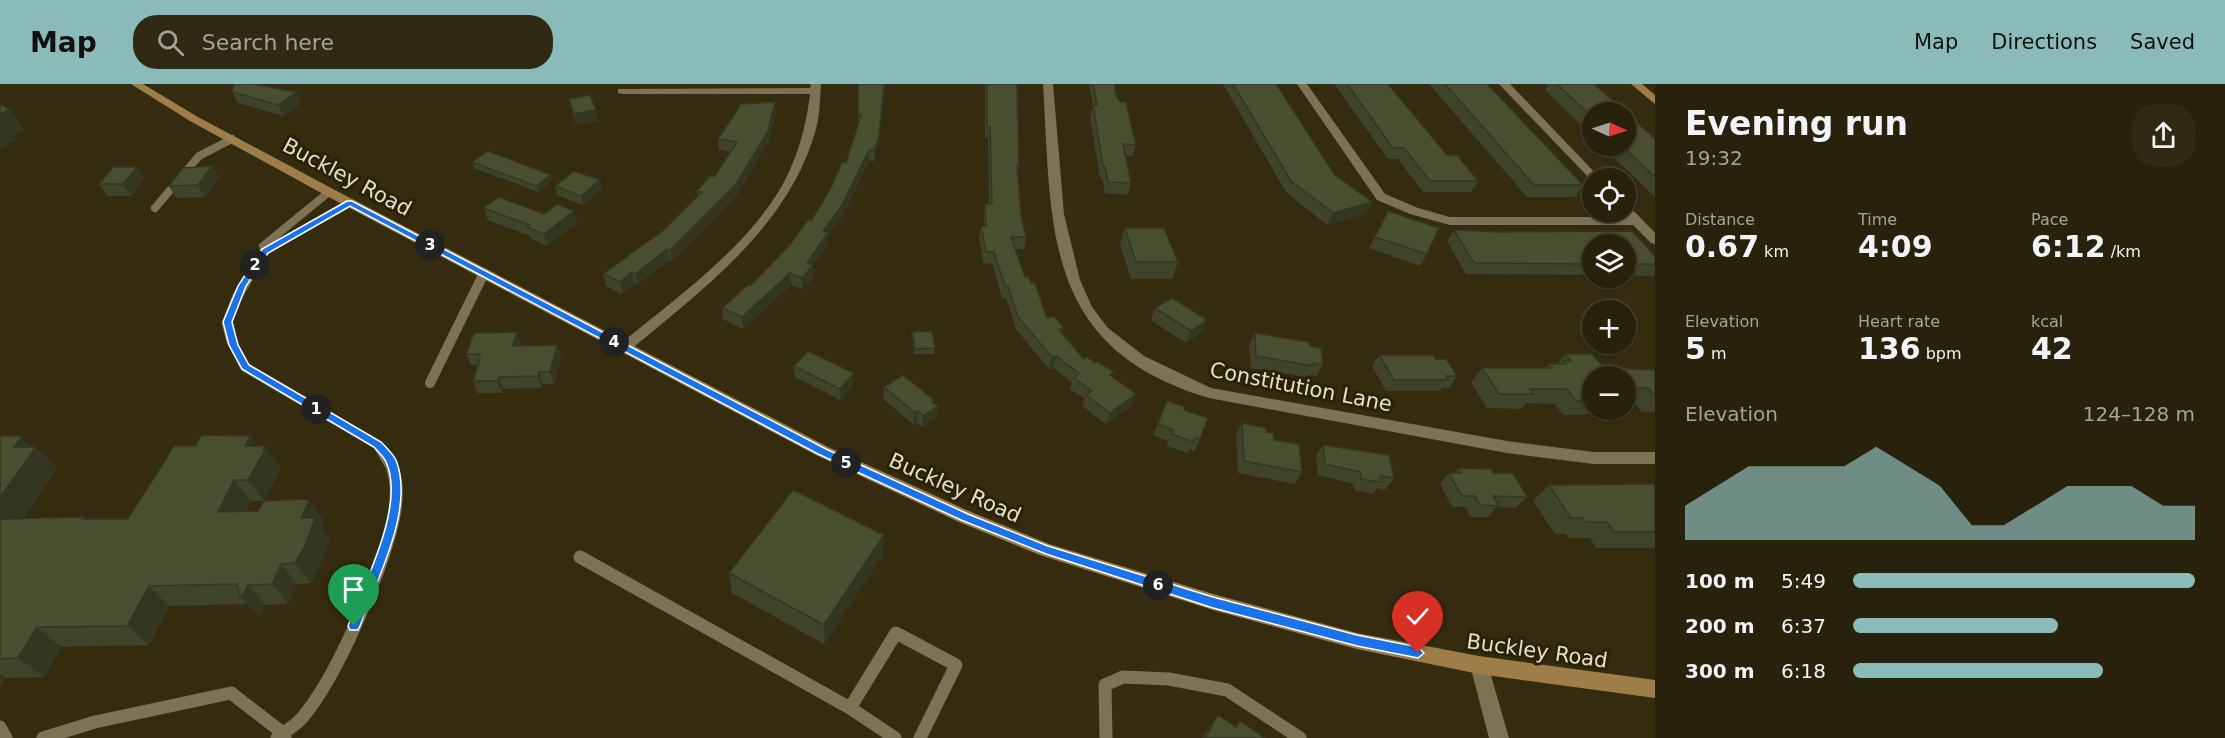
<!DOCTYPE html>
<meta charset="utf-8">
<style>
body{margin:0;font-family:"DejaVu Sans",sans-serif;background:#302914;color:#f1f3f6;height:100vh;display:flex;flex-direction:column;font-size:22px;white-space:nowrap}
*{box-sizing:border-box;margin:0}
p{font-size:20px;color:#a5a39d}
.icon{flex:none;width:33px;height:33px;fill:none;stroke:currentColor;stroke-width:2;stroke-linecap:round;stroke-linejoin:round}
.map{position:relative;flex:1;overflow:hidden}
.drawer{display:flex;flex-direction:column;background:#28210b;width:570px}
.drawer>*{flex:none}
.needle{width:39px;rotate:93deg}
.controls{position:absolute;left:1582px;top:18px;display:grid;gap:12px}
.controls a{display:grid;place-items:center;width:54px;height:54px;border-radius:50%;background:#28210b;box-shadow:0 2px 4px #0004,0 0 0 2px #443e2c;font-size:30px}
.pin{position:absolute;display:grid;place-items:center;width:51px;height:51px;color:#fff;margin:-62px -26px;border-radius:50% 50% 50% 0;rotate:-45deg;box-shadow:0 0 6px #0007}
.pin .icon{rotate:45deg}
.km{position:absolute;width:30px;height:30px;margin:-15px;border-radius:50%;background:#222;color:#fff;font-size:16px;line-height:30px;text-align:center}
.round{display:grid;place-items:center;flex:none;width:63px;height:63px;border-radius:24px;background:#302914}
.overview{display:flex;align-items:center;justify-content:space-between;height:102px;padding:0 30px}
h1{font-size:33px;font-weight:800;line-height:45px}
.metrics{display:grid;grid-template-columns:repeat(3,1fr);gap:9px;height:102px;padding:6px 30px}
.metrics div{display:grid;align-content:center}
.metrics b{font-size:30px;font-weight:800}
.metrics small{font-size:16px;font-weight:400}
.metrics p{font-size:16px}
.chart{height:168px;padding:12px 30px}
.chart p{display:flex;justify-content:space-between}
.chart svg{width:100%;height:108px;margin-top:6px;fill:#8bbbb9;opacity:.7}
ul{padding:0 30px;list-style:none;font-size:20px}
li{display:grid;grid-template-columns:96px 72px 1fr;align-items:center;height:45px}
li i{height:15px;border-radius:8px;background:#8bbbb9}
header{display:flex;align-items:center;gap:36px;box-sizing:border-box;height:84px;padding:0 30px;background:#8bbbb9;color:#111}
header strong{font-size:28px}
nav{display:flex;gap:33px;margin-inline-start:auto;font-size:21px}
.search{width:420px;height:54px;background:#302914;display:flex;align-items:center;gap:15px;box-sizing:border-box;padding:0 21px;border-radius:24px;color:#a5a39d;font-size:22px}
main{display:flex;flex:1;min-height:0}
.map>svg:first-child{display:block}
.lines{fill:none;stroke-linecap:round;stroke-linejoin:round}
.lane-far2{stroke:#7d7354;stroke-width:8}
.lane-far1{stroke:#7d7354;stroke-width:10}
.lane{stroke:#7d7354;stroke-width:13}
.street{fill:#7d7354;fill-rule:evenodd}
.secondary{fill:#9e7e48;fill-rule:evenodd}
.wall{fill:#3f432a;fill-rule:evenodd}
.shaded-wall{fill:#333722}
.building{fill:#494e31;stroke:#333722;stroke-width:1.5}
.route{fill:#1a73e8;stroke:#fff;stroke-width:1.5}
.labels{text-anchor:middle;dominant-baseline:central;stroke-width:6;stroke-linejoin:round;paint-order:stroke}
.street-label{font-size:21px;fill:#e4dfce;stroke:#2b2205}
</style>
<header>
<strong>Map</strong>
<div class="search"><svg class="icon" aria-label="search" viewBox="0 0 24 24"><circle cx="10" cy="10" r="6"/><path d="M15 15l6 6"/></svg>Search here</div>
<nav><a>Map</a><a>Directions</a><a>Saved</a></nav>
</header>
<main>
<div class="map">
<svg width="1655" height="654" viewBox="0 0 1655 654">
<rect width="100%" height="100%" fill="#352c0f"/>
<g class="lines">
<path class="lane-far2" d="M155,124l44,-52 33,-17
M265,167l85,-48
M261,173l4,-6 -2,-5 66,-54"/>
<path class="lane-far1" d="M262,171l-25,42 -10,26 4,17 14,27 133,78 15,26
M430,299l54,-110"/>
<path class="lane" d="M580,473l270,151
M0,643l6,11
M43,654l52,-16 136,-29 52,40 2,4
M277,654c8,-7 18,-12 25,-20 35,-41 84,-154 93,-208 2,-14 2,-27 -2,-40
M895,654l-45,-30 46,-75 60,32 -36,73
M1106,654l-1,-53 18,-8 46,2 58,11 73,48"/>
<path class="street" d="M811,0h10c-1,14 -1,31 -5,45 -27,98 -113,160 -187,222h-10l-2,-3 2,-3c59,-49 143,-107 173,-180 10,-24 15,-46 18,-71h-188l-4,-1v-4l192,-1z
M1043,0h10l11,130 16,66 12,27 16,21 36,28 67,32 296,53 87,11h61v12h-61l-87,-11 -298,-55c-167,-50 -157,-169 -166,-314z
M1297,0h10l78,110 33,14 32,9h176l-5,-5h5v-6l4,1 25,26v11l-4,-1 -18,-18h-183l-40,-11 -33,-14z
M1499,0h11l90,94 -9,2z
M1479,572l7,3 2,6 21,73h-20l-19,-73 2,-6z"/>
<path class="secondary" d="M131,0h12l55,33 135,72 495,258 143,65 78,32 164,50 144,39 122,23 176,24v18l-176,-24 -122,-25 -144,-39 -173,-55 -81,-33 -143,-67 -491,-260 -135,-74z
M1631,0h11l13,11v9z"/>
</g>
<path class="wall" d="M858,0h27l-7,63 -4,14h-5l-27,56 -14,18v9l-15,21 1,12 -12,12 -11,-4 -48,44 -20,-10 -1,-11 28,-22 61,-65 35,-58 12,-37z
M985,0h32l2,82 -2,8 4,42 5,21 -2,12h-9l10,28 6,6 16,35 37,41 52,35 -4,11 -26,19 -24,-18 3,-7 -15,-10 2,-7 -19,-14 -4,1 -33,-40 -10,-31h-4l-10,-35 -8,1 -5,-26 2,-12h3v-11l1,-11h4l-1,-66h-3z
M1089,0h25l2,11 20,50 -3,11 -8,-1 6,28 -3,12 -23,-2 -3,-15h-2l-10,-62 3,-11z
M1223,0h53l59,91 37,27 -6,12 -39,11 -41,-33z
M1334,0h54l59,71 31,26 -7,11h-48l-25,-33h-10z
M1429,0h58l96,101 -8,12h-48z
M1545,0h49l-1,53 -48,-47 3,-4z
M232,8h64l5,11 -17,13 -46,-13z
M569,15l27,11 2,11 -22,4z
M776,29l-8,29 -31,53 -66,67 -2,-2 -32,25 -2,-1 -13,10 -16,-8 -3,-12 61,-44 34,-33 -1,-6 17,-14 17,-25 -12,-2 -1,-11z
M1655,55v58l-53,-51h24z
M472,78l79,13 1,6 -14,11 -64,-24z
M219,93l-14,20 -29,1 -7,-12z
M144,94l-13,18h-24l-8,-12z
M555,102l47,3 -19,16 -26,-10z
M484,124l60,6 30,-3 3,12 -30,23 -17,-8v-2l-42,-16z
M1388,127l39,43 -7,12 -51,-18z
M1125,144l53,34 -6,17h-41l-11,-34z
M1454,146l44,2 134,-1 23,25v18l-1,2h-28v-32h-33v31l-127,-1 -19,-33z
M1155,224l52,12 -5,12 -16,11 -35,-23z
M912,248l23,16 -1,6h-20l-2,-17z
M1255,249l55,13 13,18 -6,12 -9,-1 -2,2 -55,-9 -2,-23z
M521,260l-1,2 37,-1 4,12 -7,27h-11l-1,4 -39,1 -1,4h-25l-4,-12 5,-16h-7l-5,-11z
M1565,270l39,14 51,2v42h-13l-8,-9h-8v-27h-33v31l-7,8h-23l-8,-11 -29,-1 -5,6 -34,-1 -16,-26 11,-14h63l4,-4h8z
M1379,271l56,4 22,17 -8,12h-7l-2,3h-54l-14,-25z
M794,282l59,19 -13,15 -45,-23z
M884,303l50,16 2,15 -14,9 -6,-4 -3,1 -30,-25z
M1167,317l17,9 16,29 -6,12 -4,-2 -2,4 -21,-7 1,-5 -15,-6z
M1242,339l24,9 8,8 28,32 -7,12 -57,-11 -2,-38z
M0,352l32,11h4l21,21 -34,51 61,-2 3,2h41l67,-73h70l15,21 -1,2 1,2 -16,30 45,-1 15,21 -3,6 9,12 -11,29 -8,15 -14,1 -9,20 -23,1 -6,12 -12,-13 -78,2 -20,39 -88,2 -17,30 -39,1 -5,9zM251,417h13l-6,10h-12z
M1323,361l71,33 -9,12 -8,-2 -4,6 -19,-4 -1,-6 -35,-9 -2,-19z
M1458,384l35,5 34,24 -11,11 -19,-1 -9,10h-17l-6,-10h-13l-12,-23 9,-11h5z
M1655,400v64h-59l-6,-10h-22l-2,-4h-11l-22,-33 16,-16z
M883,471l-59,89 -92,-51 -3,-20z
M1218,631l17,12 5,-6 25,17h-63z"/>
<path class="shaded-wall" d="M884,0l-6,63 -4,14v-11z
M296,8l5,11 -17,13 -6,-11z
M775,18l1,11 -8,29 -31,53 -66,67 -1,-12z
M10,26l15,21 -12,5 3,4 -7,3 1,2 -10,4v-35z
M596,26l2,11 -22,4 -2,-11z
M869,66v11l-27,56 -14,18v9l-15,21 1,12 -12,12v-11l5,-15 16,-32z
M212,82l7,11 -14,20 -7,-12z
M137,83l7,11 -13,18 -8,-12z
M551,91l1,6 -14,11 -2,-6z
M600,96l2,9 -19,16 -2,-9z
M1372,118l-6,12 -39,11 6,-12z
M574,127l3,12 -30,23 -3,-12z
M667,165l2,11 -32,25 -2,-11z
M632,188l3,12 -13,10 -2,-12z
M790,189l1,12 -48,44 -1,-12z
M1207,236l-5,12 -16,11 5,-12z
M1064,244l-3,12 -2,-10z
M517,248l4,12 -4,13 -4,-11z
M557,261l4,12 -7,27 -4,-12z
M1056,272l-3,12 -4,1 3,-12z
M539,288l4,12 -1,4 -4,-12z
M854,289l-1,12 -13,15v-11z
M499,293l4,12 -1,4 -5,-12z
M1136,310l-4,11 -26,19 4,-11z
M934,316l-1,10 5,-4 -2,12 -14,9 1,-11 9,-14z
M918,327l-2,12 -3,1 2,-11z
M250,352l13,18v-4l2,-4 15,21 -1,2 1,2 -16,30 -16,-21 -3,-34z
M22,353l12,13 2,-3 21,21 -49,72 -8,-7v-36l14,-50z
M234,396l17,21 -16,32 -17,-21z
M309,416l15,21 -3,6 9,12 -11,29 -8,15 -16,-20 6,-45z
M884,451l-1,20 -59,89v-19z
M281,480l16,20 -9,20 -16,-20z
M248,501l17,20 -6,12 -18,-19z
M149,502l20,20 -20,39 -22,-19z
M37,543l24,20 -17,30 -26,-19z
M0,590l5,4 -5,9z"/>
<path class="building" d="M234,0h19l43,8 -18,13 -46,-13z
M858,0h26l-5,52 -5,14h-5l-27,55 -19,26 5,1 -21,31 6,2 -11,13 -12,-5 -48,44 -20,-9 26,-23 2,1 39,-40 19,-26 3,1 19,-31 12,-28 4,1 15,-48h-3z
M987,0h30l2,82h-2l4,50 5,21h-15l14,40h4l2,6h4l12,35 7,-2 10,12 -5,2 25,29 3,-2 8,6 2,-2 17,11 -4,3 26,19 -26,19 -24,-18 6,-4 -18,-13 5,-5 -23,-17 -4,1 -34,-40 -10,-31h-3l-11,-34h-8l-5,-26h5l-1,-22h7l-2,-77h-3z
M1093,0h21l2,11 4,7h6l10,43 -13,-1 8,39 -23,-1 -3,-15 -2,-1 -10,-61h4z
M1233,0h43l59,91 37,27 -39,11 -42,-32z
M1347,0h41l59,71h10l21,26h-48l-26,-33h-11z
M1445,0h42l96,101h-49z
M1557,0h37l32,28h-33v6z
M590,11l6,15 -22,4 -5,-15z
M775,18l-7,29 -32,53 -66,66 -3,-1 -32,25 -3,-2 -12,10 -17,-8 61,-44 38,-38 -5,-1 13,-15 4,1 23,-35 -19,-3 23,-35z
M0,20l10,6 -10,4z
M1626,29l29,26v38l-33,-31h4z
M488,67l63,24 -15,11 -64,-24z
M212,82l-14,19 -29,1 14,-18z
M113,83h24l-14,17h-24z
M574,87l26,9 -19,16 -26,-10z
M499,113l45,17 13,-10 17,7 -30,23 -17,-7 2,-2 -45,-17z
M1388,127l51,17 -12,26 -52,-17z
M1125,144h39l14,34h-42z
M1454,146l44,2 134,-1 23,25v8h-29v-20h-33v20l-119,-1z
M1172,214l35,22 -16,11 -36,-23z
M932,247l3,17 -20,1 -3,-17z
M517,248l-4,14 44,-1 -7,27h-11l-1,4 -39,1 -2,4h-24l7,-21h-3l3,-6h-14l8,-21z
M1255,249l54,9 1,4 11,2 2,16 -11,-1 1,3 -57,-10z
M808,267l46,22 -14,16 -46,-23z
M1565,270h27l12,14 51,2v26l-7,-8h-22v-12h-33v16h-1l1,1v8h-17l-9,-12h-37l3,5h-34l-17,-26h70l-3,-4h17l-3,-3h8z
M1379,271h54l2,4h11l11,17h-11l2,4h-54z
M903,291l31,25 -2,2 6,4 -15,10 -5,-5 -3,2 -31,-26z
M1167,317l18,6 -1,3 24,8 -8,21 -5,-1 -2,4 -21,-8 1,-4 -15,-6z
M1242,339l24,5v4l7,1 1,7 25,4 3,28 -58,-11z
M207,351l43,1 -5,10h20l-2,4h2l-17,30h-14l-16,32 40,-1 6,-10 40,-2 5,1 -8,18h14l-11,30 -9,15 -14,1 -9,20 -24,1 -7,13 -4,-14 -88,2 -22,40 -90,1 -19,31 -18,1v-140l84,-2 -1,2h45l46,-73h21l6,-10z
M0,352h18l4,1 -8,10h22l-36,50z
M1323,361l66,10 5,23 -14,-2 1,6 -20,-3v-7l-36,-8z
M1458,384l33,1 2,4h20l14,24 -34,-1 6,10 -19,-1 -5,-9h-13l-13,-23h12z
M1655,400v48h-41l-7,-10h-22l-2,-4h-12l-22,-33z
M793,406l91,45 -60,90 -95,-52z
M1218,631l18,12 4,-6 25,17h-60z"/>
<path class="route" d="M347,117h5l474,248 142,65 80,32 165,51 144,38 61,12 6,6 -6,5 -61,-12 -144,-38 -167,-54 -85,-34 -143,-66 -468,-248 -82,47 -22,33 -14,36 6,23 11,20 132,77c5,5 12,12 15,18 19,49 -19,119 -36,166l-2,4h-8l-2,-4c16,-42 58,-121 38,-164 -2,-5 -8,-10 -12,-15l-132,-78 -13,-24 -6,-23 15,-36 24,-37z"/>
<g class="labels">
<g class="street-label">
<text transform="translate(347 93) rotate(28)">Buckley Road</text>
<text transform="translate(1301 303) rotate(11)">Constitution Lane</text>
<text transform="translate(955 404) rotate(24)">Buckley Road</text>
<text transform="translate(1537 567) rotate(8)">Buckley Road</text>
</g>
</g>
</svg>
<div class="controls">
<a><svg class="needle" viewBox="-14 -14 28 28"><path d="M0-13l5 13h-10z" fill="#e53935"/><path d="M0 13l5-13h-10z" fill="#a5a39d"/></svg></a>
<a><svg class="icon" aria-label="locate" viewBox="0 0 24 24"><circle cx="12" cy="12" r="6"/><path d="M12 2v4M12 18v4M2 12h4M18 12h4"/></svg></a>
<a><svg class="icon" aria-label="layers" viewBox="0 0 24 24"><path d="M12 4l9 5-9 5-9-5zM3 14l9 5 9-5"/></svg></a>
<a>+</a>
<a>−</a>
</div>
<div class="pin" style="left:354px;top:542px;background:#1e9e55"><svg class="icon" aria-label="arrive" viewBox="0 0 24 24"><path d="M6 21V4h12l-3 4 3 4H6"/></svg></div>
<div class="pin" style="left:1418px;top:569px;background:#d93025"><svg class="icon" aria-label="check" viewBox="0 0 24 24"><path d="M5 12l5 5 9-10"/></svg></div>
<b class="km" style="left:316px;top:325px">1</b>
<b class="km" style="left:255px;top:181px">2</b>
<b class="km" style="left:430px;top:161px">3</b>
<b class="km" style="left:614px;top:258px">4</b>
<b class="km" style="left:846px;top:379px">5</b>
<b class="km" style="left:1158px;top:501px">6</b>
</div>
<section class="drawer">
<div class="overview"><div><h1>Evening run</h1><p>19:32</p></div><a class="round"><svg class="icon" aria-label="share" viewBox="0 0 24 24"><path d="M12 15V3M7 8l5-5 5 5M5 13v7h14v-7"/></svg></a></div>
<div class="metrics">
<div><p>Distance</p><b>0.67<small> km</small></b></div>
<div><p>Time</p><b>4:09</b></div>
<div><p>Pace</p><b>6:12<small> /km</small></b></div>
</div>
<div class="metrics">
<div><p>Elevation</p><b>5<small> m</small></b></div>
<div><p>Heart rate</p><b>136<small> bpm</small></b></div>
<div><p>kcal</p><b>42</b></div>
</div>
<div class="chart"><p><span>Elevation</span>124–128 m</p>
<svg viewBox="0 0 160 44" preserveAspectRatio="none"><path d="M0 44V30L10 22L20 14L30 14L40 14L50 14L60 6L70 14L80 22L90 38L100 38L110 30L120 22L130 22L140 22L150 30L160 30V44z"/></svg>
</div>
<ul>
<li><b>100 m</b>5:49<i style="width:100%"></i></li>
<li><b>200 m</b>6:37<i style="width:60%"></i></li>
<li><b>300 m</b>6:18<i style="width:73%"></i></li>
</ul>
</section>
</main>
